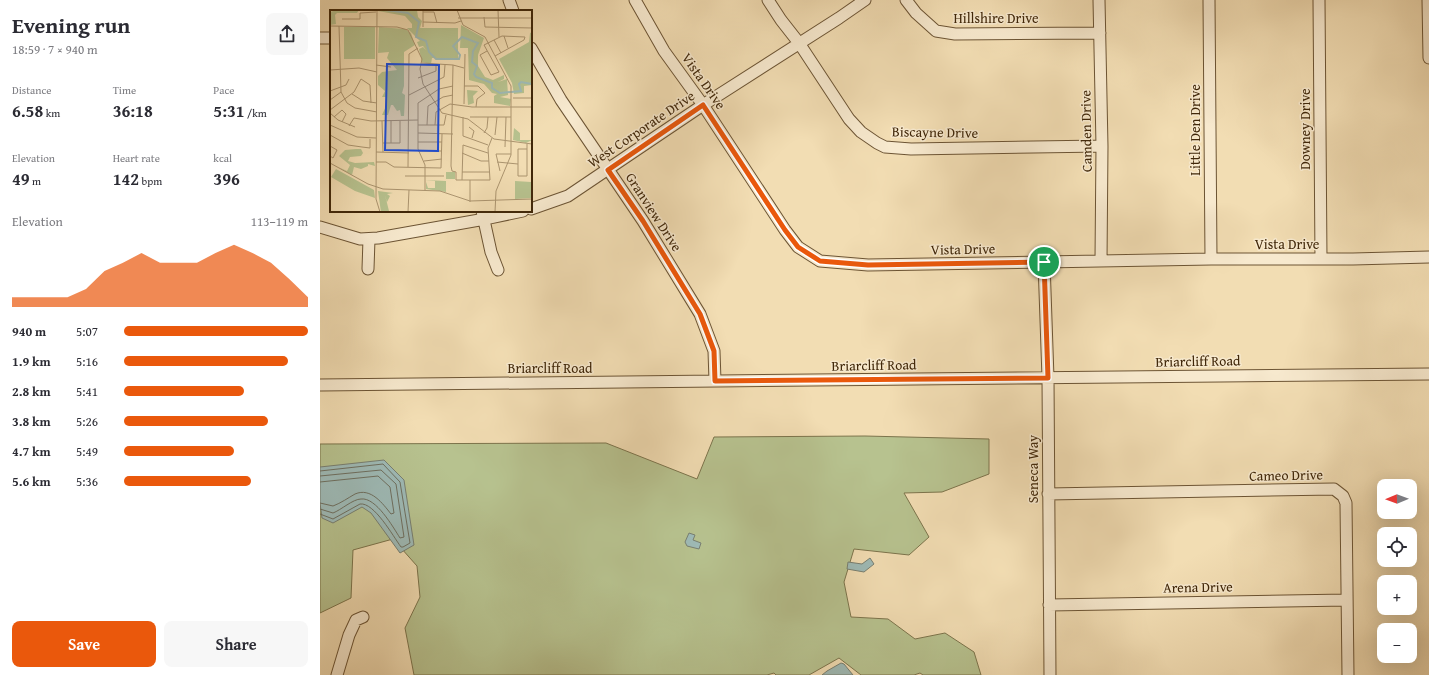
<!DOCTYPE html>
<meta charset="utf-8">
<style>
body{margin:0;font-family:"Gentium Book Plus",serif;background:#f7f7f7;color:#2b2b33;height:100vh;display:flex;flex-direction:column;font-size:15px;white-space:nowrap}
*{box-sizing:border-box;margin:0}
p{font-size:13px;color:#7c7c81}
.icon{flex:none;width:22px;height:22px;fill:none;stroke:currentColor;stroke-width:2;stroke-linecap:round;stroke-linejoin:round}
.map{position:relative;flex:1;overflow:hidden}
.details{display:flex;flex-direction:column;background:#fff;width:320px}
.details>*{flex:none}
.needle{width:26px;rotate:269deg}
.tools{position:absolute;left:1057px;top:479px;display:grid;gap:8px}
.tools a{display:grid;place-items:center;width:40px;height:40px;border-radius:8px;background:#fff;box-shadow:0 4px 16px #0002;font-size:20px}
.pin{position:absolute;display:grid;place-items:center;width:34px;height:34px;color:#fff;margin:-17px;border:2px solid #fff;border-radius:50%;box-shadow:0 1px 4px #0007}
.round{display:grid;place-items:center;flex:none;width:42px;height:42px;border-radius:8px;background:#f7f7f7}
.headline{display:flex;align-items:center;justify-content:space-between;height:68px;padding:0 12px}
h1{font-size:22px;font-weight:800;line-height:30px}
.stats{display:grid;grid-template-columns:repeat(3,1fr);gap:6px;height:68px;padding:4px 12px}
.stats div{display:grid;align-content:center}
.stats b{font-size:17px;font-weight:800}
.stats small{font-size:11px;font-weight:400}
.stats p{font-size:11px}
.chart{height:112px;padding:8px 12px}
.chart p{display:flex;justify-content:space-between}
.chart svg{width:100%;height:72px;margin-top:4px;fill:#ea580c;opacity:.7}
.cta{display:flex;gap:8px;margin-top:auto;padding:8px 12px}
.cta a{flex:1;height:46px;border-radius:8px;background:#ea580c;color:#fff;font-size:16px;font-weight:800;line-height:46px;text-align:center}
.cta a+a{background:#f7f7f7;color:#2b2b33}
ul{padding:0 12px;list-style:none;font-size:13px}
li{display:grid;grid-template-columns:64px 48px 1fr;align-items:center;height:30px}
li i{height:10px;border-radius:5px;background:#ea580c}
main{display:flex;flex:1;min-height:0}
.map>svg:first-child{display:block}
.green{fill:#b7c28f;stroke:#7c744c}
.water{fill:#9ebab6;stroke:#787f71}
.lines{fill:none;stroke-linecap:round;stroke-linejoin:round}
.shore{stroke:#6f7060;stroke-width:1}
.minor-casing{stroke:#6c5434;stroke-width:13}
.minor{stroke:#f7e9ce;stroke-width:11}
.route-casing{stroke:#fff;stroke-width:8}
.route{stroke:#ea580c;stroke-width:5}
.labels{text-anchor:middle;dominant-baseline:central;stroke-width:3;stroke-linejoin:round;paint-order:stroke}
.street-label{font-size:14px;fill:#402709;stroke:#f7e9ce}
.inset-river{fill:none;stroke:#9ebab6;stroke-width:2}
.inset-road{fill:none;stroke:#ab946f;stroke-width:1}
.view{fill:#1d4ed8;fill-opacity:0.15;stroke:#1d4ed8;stroke-width:2}
.inset-edge{fill:none;stroke:#402709;stroke-width:2}
</style>
<main>
<section class="details">
<div class="headline"><div><h1>Evening run</h1><p>18:59 · 7 × 940 m</p></div><a class="round"><svg class="icon" aria-label="share" viewBox="0 0 24 24"><path d="M12 15V3M7 8l5-5 5 5M5 13v7h14v-7"/></svg></a></div>
<div class="stats">
<div><p>Distance</p><b>6.58<small> km</small></b></div>
<div><p>Time</p><b>36:18</b></div>
<div><p>Pace</p><b>5:31<small> /km</small></b></div>
</div>
<div class="stats">
<div><p>Elevation</p><b>49<small> m</small></b></div>
<div><p>Heart rate</p><b>142<small> bpm</small></b></div>
<div><p>kcal</p><b>396</b></div>
</div>
<div class="chart"><p><span>Elevation</span>113–119 m</p>
<svg viewBox="0 0 160 44" preserveAspectRatio="none"><path d="M0 44V38L10 38L20 38L30 38L40 33L50 22L60 17L70 11L80 17L90 17L100 17L110 11L120 6L130 11L140 17L150 27L160 38V44z"/></svg>
</div>
<ul>
<li><b>940 m</b>5:07<i style="width:100%"></i></li>
<li><b>1.9 km</b>5:16<i style="width:89%"></i></li>
<li><b>2.8 km</b>5:41<i style="width:65%"></i></li>
<li><b>3.8 km</b>5:26<i style="width:78%"></i></li>
<li><b>4.7 km</b>5:49<i style="width:60%"></i></li>
<li><b>5.6 km</b>5:36<i style="width:69%"></i></li>
</ul>
<div class="cta"><a>Save</a><a>Share</a></div>
</section>
<div class="map">
<svg width="1109" height="675" viewBox="0 0 1109 675">
<rect width="100%" height="100%" fill="#f2ddb3"/>
<filter id="stains"><feTurbulence type="fractalNoise" baseFrequency=".005" numOctaves="4"/><feColorMatrix values="0 0 0 0 .2 0 0 0 0 .09 0 0 0 0 .02 0 0 0 .5 -.17"/></filter>
<radialGradient id="worn" r=".72"><stop offset=".6" stop-color="#630" stop-opacity="0"/><stop offset="1" stop-color="#630" stop-opacity=".3"/></radialGradient>
<path class="green" d="M545,436l124,3v35l-47,18 -38,1 25,44 -20,18 -55,-6 -10,33 7,35 37,2 27,20 30,-6 29,19 7,23h-58l-3,-2 -6,2h-53l-22,-17 -30,17h-33l-2,-2 -7,2h-353l-9,-47 15,-31 -3,-31 -24,-27 -40,11 -2,48 -31,15v-169l286,-1 91,36 17,-42z"/>
<path class="water" d="M64,460l20,20 10,65 -14,8 -29,-40 -9,-6 -29,16 -11,-5 -2,-15v-36z
M369,533l6,2 -2,5 8,3 -2,6 -12,-3 -2,-4z
M550,558l4,6 -10,8 -17,-3 1,-7 14,2z
M521,663l3,1 9,11h-31l5,-4z"/>
<g class="lines">
<path class="shore" d="M0,471l63,-7 17,18 10,61 -7,4h-2c-8,-11 -27,-45 -41,-43l-27,15 -13,-5
M0,476l61,-6 15,14 8,53 -4,1c-7,-11 -24,-41 -39,-39 -8,0 -20,11 -28,14l-13,-4
M0,482l58,-6 12,11 4,26 -3,1c-8,-10 -20,-27 -36,-20 -7,4 -14,9 -22,12l-13,-3"/>
<defs>
<path id="minor" d="M189,0l4,11
M315,0l29,51 39,54 82,125 13,17 22,14 48,4 343,-6h142l76,-2
M448,0l13,20 18,23 50,76 12,13 16,11 8,4 26,2 191,-3
M586,0l10,13 20,18 19,3 145,-1
M779,0l3,146 -1,115
M889,0l2,259
M999,0l2,259
M1108,0l1,58
M0,38h11
M211,48l30,52 82,121 57,93 14,37 1,30
M211,209l37,-13 135,-91 136,-87 26,-18
M162,211l9,41 7,18
M0,227l40,12 18,-1 107,-19 38,-8
M724,262l4,116 2,297
M48,269l1,-30
M0,385l1109,-11
M728,494l286,-5 9,7 3,7 2,172
M729,605l298,-5
M17,675l12,-40 7,-15 7,-3"/>
</defs>
<use href="#minor" class="minor-casing"/>
<use href="#minor" class="minor"/>
</g>
<g class="lines">
<defs>
<path id="route" d="M383,105l82,125 13,17 22,14 48,4 176,-3 4,116 -333,3 -1,-30 -14,-37 -57,-93 -35,-51z"/>
</defs>
<use href="#route" class="route-casing"/>
<use href="#route" class="route"/>
</g>
<g class="labels">
<g class="street-label">
<text x="676" y="18">Hillshire Drive</text>
<text transform="translate(384 81) rotate(55)">Vista Drive</text>
<text transform="translate(321 129) rotate(-34)">West Corporate Drive</text>
<text transform="translate(985 129) rotate(-90)">Downey Drive</text>
<text transform="translate(875 130) rotate(-90)">Little Den Drive</text>
<text transform="translate(766 131) rotate(-91)">Camden Drive</text>
<text transform="translate(615 132) rotate(1)">Biscayne Drive</text>
<text transform="translate(334 212) rotate(57)">Granview Drive</text>
<text x="967" y="244">Vista Drive</text>
<text transform="translate(643 249) rotate(-1)">Vista Drive</text>
<text transform="translate(878 361) rotate(-1)">Briarcliff Road</text>
<text transform="translate(554 365) rotate(-1)">Briarcliff Road</text>
<text x="230" y="368">Briarcliff Road</text>
<text transform="translate(713 469) rotate(-90)">Seneca Way</text>
<text transform="translate(966 475) rotate(-1)">Cameo Drive</text>
<text transform="translate(878 587) rotate(-1)">Arena Drive</text>
</g>
</g>
<g transform="translate(10 10)">
<rect width="202" height="202" fill="#f2ddb3"/>
<path d="M7,0h22l-2,3h-20l-2,2 1,9 -6,1v-13zM87,0l1,7 4,4 -2,7h38v30h-26l-1,6 -9,-2 -3,-13 4,-2 3,3 -3,-4 -4,1 -2,-5 3,-1 -13,-13h5v-4l-7,-8 -27,-5zM131,15l23,13 -6,17v11l7,11 8,3 11,-5v4l-6,3 9,-3 1,16 -8,2 11,2 -1,7 -16,-3v-7l3,-2 -5,-1 -8,-9 -15,-4 -1,-32h-8zM14,17h31v32h-31zM49,17l26,2 6,4 4,12 -11,7v34l-2,7 3,2 -1,21h-3l-1,-6 -3,1 -4,-6h-2l-3,10h-6l5,-11 -1,-7h-4l3,-6 -7,-6v-9l4,-4 15,-2 -10,-12 2,-6 -11,1zM202,22v53l-8,1v7l-10,1 -2,-11 -13,-24 30,-17 1,-9zM137,80l11,1 -5,5 1,7 -6,2zM184,118l6,5v7h12l-6,3 -13,-3zM26,139h5l2,4 -2,3 -11,1 -2,4 7,2 19,-1 1,4 -7,-2v2l-7,3 -7,-2 -2,8 -14,-8 9,4 3,-6 -11,-9 6,-6zM6,159l38,21 1,8 -20,-7 -24,-14zM116,162h9v7h-9v13l-20,-3v-7l2,6h7v-7l-10,-1 21,1zM185,171l16,1v16l-16,1zM48,181l15,2 -6,1 3,2 -3,6 -2,-7 4,16 -8,1z" fill="#b7c28f"/>
<path class="inset-river" d="M56,0l22,3 11,9 -3,15 10,4 3,11 7,7h23l1,-4 -7,-9 9,-9 16,6 -5,8 -1,11 5,4 -3,8 2,3 16,6v5l8,5 21,-2 -2,-7 2,-2 11,2"/>
<path class="inset-road" d="M47,0l-1,189 4,13M127,0l6,15 22,12 26,49v69l-15,36 -1,21M168,0l1,27M93,2h11l3,11M154,7l1,10 47,1M128,8h74M12,9h18v-6l16,-1M93,12l32,1 6,-2M0,16l67,1 11,3 14,29 -2,10 3,15 19,29 26,6 26,20 38,5M9,16l2,66 6,11 8,5 22,4M93,17v-16M174,26l4,12M164,30l7,13M157,41l-7,4 11,20 8,-3M165,46l29,-16 1,-3 -23,-1 -18,9 15,27M92,53l31,2 11,3M46,55l15,2M123,55l-2,101 1,5 4,1v8h34l-2,-32 4,-10M0,60l29,-2 18,4M88,68l18,-7v-6M134,76h14l7,7 -8,6 -1,8M0,81l16,-6 3,-6M22,84l11,7 14,2M79,85l35,-18 1,-12M183,88h19M0,90l11,-8M134,94l1,-50M0,100l24,-18 7,-13 9,6 1,18M0,103l8,7 17,7M4,107l8,-7 4,4 -4,8M133,107v19l25,9M140,107h41M61,110v23M52,111l1,31M0,115l27,12 19,1M88,115h26l2,-10M97,115l1,-19 15,-9 10,-2M105,115l1,-13 14,-8 22,3h60M19,116l5,-8 17,3 47,-1M139,117l5,4 -2,7M88,123l35,1M154,123l3,-5 1,-11M0,125l18,10 14,2 8,1v-9M165,125l2,-18M88,132h24M53,133h17v-22M0,136l7,4 -4,8 -3,-2M175,137l1,-30M197,139h-9v27h9v-32M88,141h24M46,142l33,1M132,143l19,8h8M94,151l18,-2M46,152h10l8,5 47,1 1,-34M167,152l21,2M0,153l38,21 15,5 57,2 30,10 62,-2M78,157l1,-113 9,-6M170,161l-4,-17h15M132,162h28M75,166h39M132,170l1,-35 25,8M140,170v22M95,181v-26l-7,-16v-46l21,-14 14,-3M78,202l1,-22"/>
<path class="view" d="M57,54l52,1 -1,86 -53,-1z"/>
<rect width="202" height="202" class="inset-edge"/>
</g>
<rect width="100%" height="100%" filter="url(#stains)"/>
<rect width="100%" height="100%" fill="url(#worn)"/>
</svg>
<div class="tools">
<a><svg class="needle" viewBox="-14 -14 28 28"><path d="M0-13l5 13h-10z" fill="#e53935"/><path d="M0 13l5-13h-10z" fill="#7c7c81"/></svg></a>
<a><svg class="icon" aria-label="locate" viewBox="0 0 24 24"><circle cx="12" cy="12" r="6"/><path d="M12 2v4M12 18v4M2 12h4M18 12h4"/></svg></a>
<a>+</a>
<a>−</a>
</div>
<div class="pin" style="left:724px;top:262px;background:#1e9e55"><svg class="icon" aria-label="arrive" viewBox="0 0 24 24"><path d="M6 21V4h12l-3 4 3 4H6"/></svg></div>
</div>
</main>
